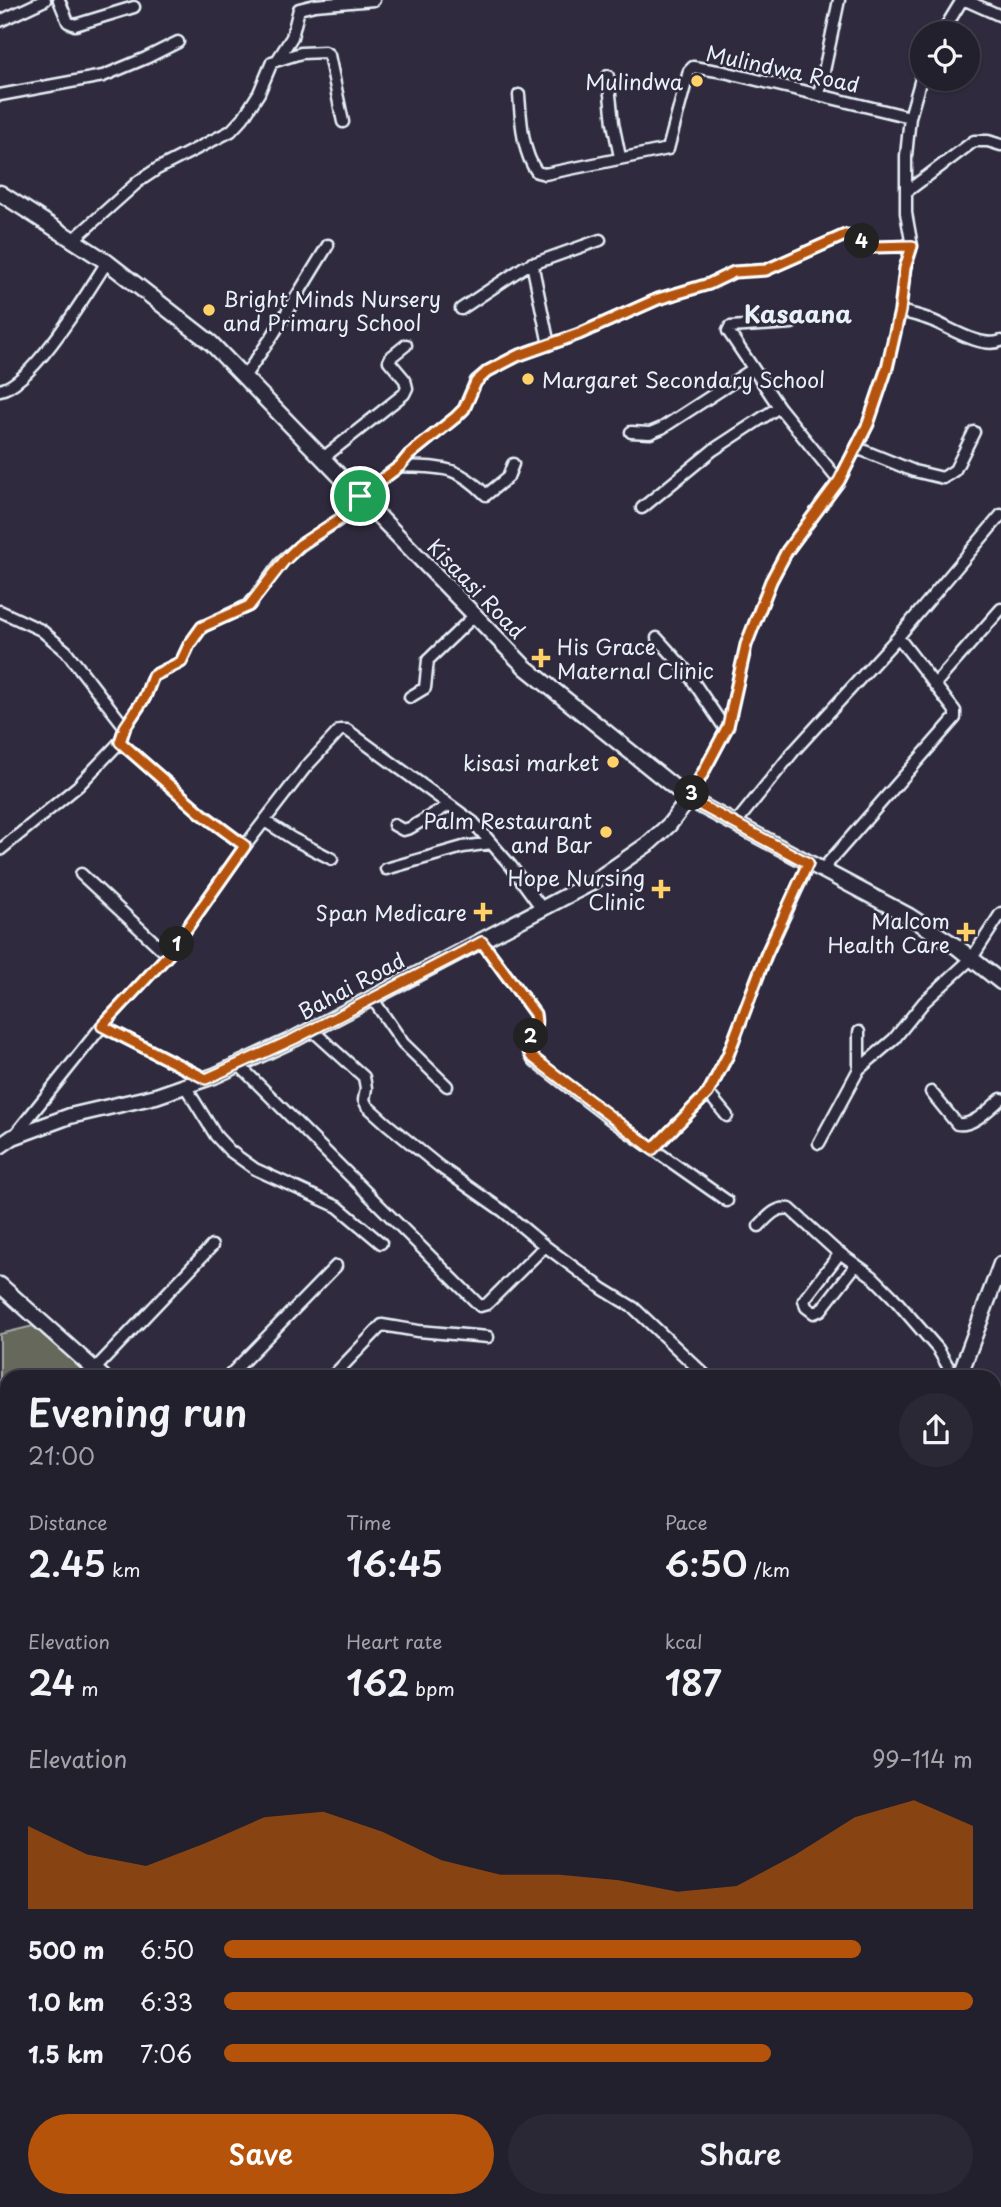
<!DOCTYPE html>
<meta charset="utf-8">
<style>
body{margin:0;font-family:"Playpen Sans",sans-serif;background:#2b2836;color:#f1f3f6;height:100vh;display:flex;flex-direction:column;font-size:26px;white-space:nowrap}
*{box-sizing:border-box;margin:0}
p{font-size:23px;color:#a3a3aa}
.icon{flex:none;width:38px;height:38px;fill:none;stroke:currentColor;stroke-width:2;stroke-linecap:round;stroke-linejoin:round}
.map{position:relative;flex:1;overflow:hidden}
.side{position:absolute;left:0px;top:1370px;width:1001px;height:838px;display:flex;flex-direction:column;background:#23202e;border-radius:21px 21px 0 0;box-shadow:0 2px 5px #0004,0 0 0 2px #403e4a}
.side>*{flex:none}
.tools{position:absolute;left:910px;top:21px;display:grid;gap:14px}
.tools a{display:grid;place-items:center;width:70px;height:70px;border-radius:50%;background:#23202e;box-shadow:0 2px 5px #0004,0 0 0 2px #403e4a;font-size:35px}
.pin{position:absolute;display:grid;place-items:center;width:60px;height:60px;color:#fff;margin:-30px;border:4px solid #fff;border-radius:50%;box-shadow:0 2px 7px #0007}
.km{position:absolute;width:35px;height:35px;margin:-18px;border-radius:50%;background:#222;color:#fff;font-size:19px;line-height:35px;text-align:center}
.round{display:grid;place-items:center;flex:none;width:74px;height:74px;border-radius:37px;background:#2b2836}
.summary{display:flex;align-items:center;justify-content:space-between;height:119px;padding:0 28px}
h1{font-size:38px;font-weight:600;line-height:52px}
.metrics{display:grid;grid-template-columns:repeat(3,1fr);gap:10px;height:119px;padding:7px 28px}
.metrics div{display:grid;align-content:center}
.metrics b{font-size:35px;font-weight:600}
.metrics small{font-size:19px;font-weight:400}
.metrics p{font-size:19px}
.chart{height:196px;padding:14px 28px}
.chart p{display:flex;justify-content:space-between}
.chart svg{width:100%;height:126px;margin-top:7px;fill:#b45309;opacity:.7}
.action{display:flex;gap:14px;margin-top:auto;padding:14px 28px}
.action a{flex:1;height:80px;border-radius:42px;background:#b45309;color:#fff;font-size:28px;font-weight:600;line-height:80px;text-align:center}
.action a+a{background:#2b2836;color:#f1f3f6}
ul{padding:0 28px;list-style:none;font-size:23px}
li{display:grid;grid-template-columns:112px 84px 1fr;align-items:center;height:52px}
li i{height:18px;border-radius:9px;background:#b45309}
.map>svg:first-child{display:block}
.green{fill:#65685a;stroke:#a6aca9;stroke-width:2}
.lines{fill:none;stroke-linecap:round;stroke-linejoin:round}
.street-casing{stroke:#e8f1f8;stroke-width:15}
.secondary-casing{stroke:#e8f1f8;stroke-width:19}
.street{stroke:#2f2a3d;stroke-width:10}
.secondary{stroke:#2f2a3d;stroke-width:14}
.route-casing{stroke:#fff;stroke-width:14}
.route{stroke:#b45309;stroke-width:9}
.poi-dot{fill:#ffd166;stroke:#2f2a3d;stroke-width:2.5}
.labels{text-anchor:middle;dominant-baseline:central;stroke-width:5;stroke-linejoin:round;paint-order:stroke}
.street-label{font-size:21px;fill:#e8f1f8;stroke:#2f2a3d}
.poi-label{font-size:21px;fill:#e8f1f8;stroke:#2f2a3d;text-anchor:end}
.quarter-label{font-size:24px;font-weight:bold;fill:#e8f1f8;stroke:#2f2a3d}
</style>
<div class="map">
<svg width="1001" height="2207" viewBox="0 0 1001 2207">
<rect width="100%" height="100%" fill="#2f2a3d"/>
<filter id="ink" filterUnits="userSpaceOnUse"><feTurbulence type="fractalNoise" baseFrequency=".0143" numOctaves="2"/><feDisplacementMap in="SourceGraphic" scale="14" xChannelSelector="R" yChannelSelector="G"/><feConvolveMatrix kernelMatrix="1 2 1 2 8 2 1 2 1" color-interpolation-filters="sRGB"/></filter>
<g filter="url(#ink)">
<path class="green" d="M33,1326l58,51h-84v125l-7,-6v-162z"/>
<g class="lines">
<defs>
<path id="street" d="M59,0l9,22 7,3 59,-18
M965,0l36,16
M0,21l45,-21
M942,33l20,-33
M278,59l14,-22 7,-28 16,-4 59,-5
M608,76l5,47 7,34
M0,95l103,-19 43,-18 32,-16
M519,95c2,24 3,58 18,77l8,2 123,-25 21,-78 4,-4 31,5 186,45
M819,95l20,-95
M906,192l68,-51h14l13,4
M72,241l67,-60 18,-12 74,-38 12,-13 16,-25 13,-31 29,-9 24,-1 4,3 14,67
M532,263l17,82
M461,309l63,-42 76,-27
M900,311c11,3 22,5 33,10 17,7 49,28 68,20
M792,323l-62,4 -2,4 51,76 60,74
M244,377l29,-42 55,-90
M0,390c33,-6 88,-99 107,-128
M631,432l19,1 12,-5 91,-59
M857,448l57,23 29,7 12,-8 19,-38
M323,458l81,-64 3,-6 -2,-8 -16,-19 2,-4 15,-12
M400,466c41,2 56,-2 86,29l22,-18 5,-13
M360,496l40,-30 9,-11 47,-38 8,-8 12,-28 12,-10 29,-15 62,-22 79,-35 51,-15 25,-12 32,-2 79,-35 8,1 20,11 39,-1
M642,508l71,-58 66,-43
M0,611l41,19 25,21 59,76
M657,638l27,30 42,62
M935,684l66,-75
M410,697l15,-9 3,-28 46,-44
M689,799l39,-73 18,-81 25,-64 16,-30 52,-70 29,-57 19,-56 13,-57 5,-43 7,-22 -6,-33v-57l4,-39 12,-42
M266,822l27,17 39,20
M735,824l58,-72 105,-115 103,-122
M394,825l9,5 7,-2 39,-23
M245,846l-44,-33 -81,-71 5,-15 20,-30 8,-21 28,-14 8,-17 13,-18 47,-22 34,-45 18,-15 65,-43
M0,850l78,-64 42,-44
M386,869l77,-22 28,-4
M822,870l133,-152v-7l-57,-74
M81,874l87,81
M482,942l53,72c5,21 -19,26 0,47l78,60 114,80
M372,998l31,45 44,43
M102,1026l104,53
M312,1030l52,47 2,11 -2,12 3,6 20,18 53,43 63,44 42,35 58,43 31,19 73,69
M239,1065l241,241 7,-2 58,-58
M859,1069v-37
M185,1086l31,50 14,15 25,18 83,38 43,36
M931,1092l26,32c16,3 32,-15 44,-25
M727,1116l-19,-23 20,-38 38,-100 43,-92
M14,1136l88,-110 66,-71 77,-109 60,-78 35,-38h7l126,92 38,44 32,44
M819,1143l40,-74 35,-30 30,-37 48,-44 29,-45
M653,1149l55,-56
M759,1226c9,-9 17,-20 31,-17l44,40 38,27 20,20 46,53 16,28
M840,1253l-36,47 2,7 8,6 7,-3 35,-45
M94,1370l118,-124
M228,1377l108,-111
M332,1377l50,-52 36,6 70,6
M994,1393l7,-1
M994,1575l7,-1
M0,1623l7,12
M0,1720l7,-3
M994,1772h7
M0,1809l7,-3
M0,1900l7,-3
M994,1981l7,2
M0,2062l7,2
M994,2075l7,2
M0,2138l7,-2
M279,2202l9,5
M496,2202l2,5
M604,2202l3,5
M845,2202l4,5
M213,2207l4,-5
M263,2207l2,-5
M425,2207l15,-5"/>
<path id="secondary" d="M0,193l107,69 104,81 314,324 164,132 220,117 48,31 44,35
M0,1146l13,-9 57,-21 86,-20 58,-20 80,-37 299,-157 55,-38 21,-19 20,-26
M0,1285l103,92
M959,1377l42,-113
M994,1900v1
M720,2202l2,5
M939,2207v-5"/>
</defs>
<use href="#street" class="street-casing"/>
<use href="#secondary" class="secondary-casing"/>
<use href="#street" class="street"/>
<use href="#secondary" class="secondary"/>
</g>
</g>
<g class="lines" filter="url(#ink)">
<defs>
<path id="route" d="M845,235l8,1 20,11 39,-1 -7,22 -5,43 -13,57 -19,56 -29,57 -52,70 -16,30 -25,64 -18,81 -39,73 119,64 -42,92 -38,100 -20,38 -55,56 -122,-93 -4,-12 9,-21 -1,-9 -53,-72 -188,97 -88,40 -104,-53 66,-71 77,-109 -44,-33 -81,-71 5,-15 20,-30 8,-21 28,-14 8,-17 13,-18 47,-21 35,-45 16,-16 66,-43 -6,-6 40,-30 9,-11 47,-38 8,-8 12,-27 12,-11 29,-15 62,-22 79,-35 51,-15 25,-12 32,-2z"/>
</defs>
<use href="#route" class="route-casing"/>
<use href="#route" class="route"/>
</g>
<g class="poi-dot">
<circle cx="697" cy="81" r="7"/>
<circle cx="209" cy="310" r="7"/>
<circle cx="528" cy="379" r="7"/>
<path d="M537.5 647.5h7v7h7v7h-7v7h-7v-7h-7v-7h7z"/>
<circle cx="613" cy="762" r="7"/>
<circle cx="606" cy="832" r="7"/>
<path d="M657.5 878.5h7v7h7v7h-7v7h-7v-7h-7v-7h7z"/>
<path d="M479.5 901.5h7v7h7v7h-7v7h-7v-7h-7v-7h7z"/>
<path d="M962.5 921.5h7v7h7v7h-7v7h-7v-7h-7v-7h7z"/>
</g>
<g class="labels">
<g class="street-label">
<text transform="translate(783 68) rotate(12)">Mulindwa Road</text>
<text transform="translate(477 588) rotate(46)">Kisaasi Road</text>
<text transform="translate(351 985) rotate(-28)">Bahai Road</text>
</g>
<g class="poi-label">
<text x="683" y="81">Mulindwa</text>
<text x="223" y="298" text-anchor="start">Bright Minds Nursery<tspan x="223" dy="24">and Primary School</tspan></text>
<text x="542" y="379" text-anchor="start">Margaret Secondary School</text>
<text x="557" y="646" text-anchor="start">His Grace<tspan x="557" dy="24">Maternal Clinic</tspan></text>
<text x="599" y="762">kisasi market</text>
<text x="592" y="820">Palm Restaurant<tspan x="592" dy="24">and Bar</tspan></text>
<text x="645" y="877">Hope Nursing<tspan x="645" dy="24">Clinic</tspan></text>
<text x="467" y="912">Span Medicare</text>
<text x="950" y="920">Malcom<tspan x="950" dy="24">Health Care</tspan></text>
</g>
<g class="quarter-label">
<text x="798" y="313">Kasaana</text>
</g>
</g>
</svg>
<div class="tools">
<a><svg class="icon" aria-label="locate" viewBox="0 0 24 24"><circle cx="12" cy="12" r="6"/><path d="M12 2v4M12 18v4M2 12h4M18 12h4"/></svg></a>
</div>
<div class="pin" style="left:360px;top:496px;background:#1e9e55"><svg class="icon" aria-label="arrive" viewBox="0 0 24 24"><path d="M6 21V4h12l-3 4 3 4H6"/></svg></div>
<b class="km" style="left:177px;top:944px">1</b>
<b class="km" style="left:531px;top:1036px">2</b>
<b class="km" style="left:692px;top:793px">3</b>
<b class="km" style="left:862px;top:241px">4</b>
<section class="side">
<div class="summary"><div><h1>Evening run</h1><p>21:00</p></div><a class="round"><svg class="icon" aria-label="share" viewBox="0 0 24 24"><path d="M12 15V3M7 8l5-5 5 5M5 13v7h14v-7"/></svg></a></div>
<div class="metrics">
<div><p>Distance</p><b>2.45<small> km</small></b></div>
<div><p>Time</p><b>16:45</b></div>
<div><p>Pace</p><b>6:50<small> /km</small></b></div>
</div>
<div class="metrics">
<div><p>Elevation</p><b>24<small> m</small></b></div>
<div><p>Heart rate</p><b>162<small> bpm</small></b></div>
<div><p>kcal</p><b>187</b></div>
</div>
<div class="chart"><p><span>Elevation</span>99–114 m</p>
<svg viewBox="0 0 160 44" preserveAspectRatio="none"><path d="M0 44V15L10 25L20 29L30 21L40 12L50 10L60 17L70 27L80 32L90 32L100 34L110 38L120 36L130 25L140 12L150 6L160 15V44z"/></svg>
</div>
<ul>
<li><b>500 m</b>6:50<i style="width:85%"></i></li>
<li><b>1.0 km</b>6:33<i style="width:100%"></i></li>
<li><b>1.5 km</b>7:06<i style="width:73%"></i></li>
</ul>
<div class="action"><a>Save</a><a>Share</a></div>
</section>
</div>
